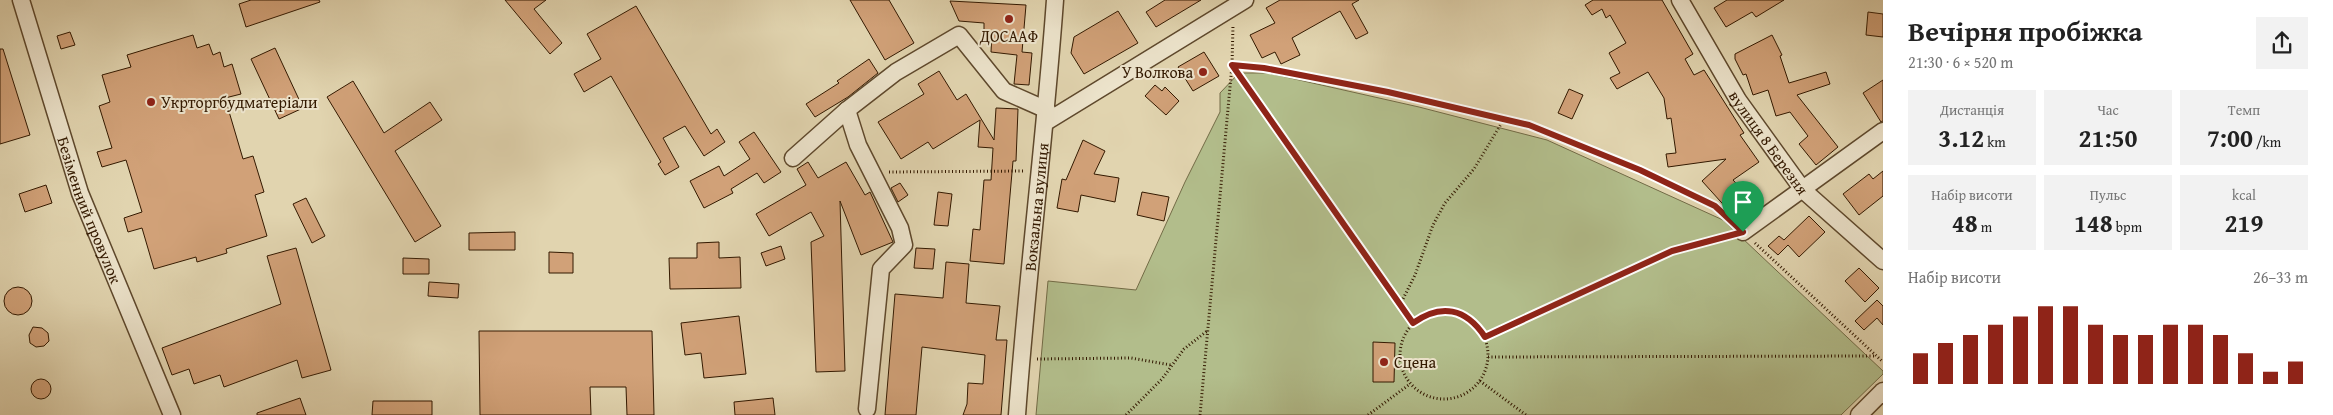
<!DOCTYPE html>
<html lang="uk">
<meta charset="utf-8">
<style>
body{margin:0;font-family:"Gentium Book Plus",serif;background:#f2f2f2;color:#222;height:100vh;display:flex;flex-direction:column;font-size:19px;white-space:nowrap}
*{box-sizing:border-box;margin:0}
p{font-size:16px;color:#767676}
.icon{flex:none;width:28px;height:28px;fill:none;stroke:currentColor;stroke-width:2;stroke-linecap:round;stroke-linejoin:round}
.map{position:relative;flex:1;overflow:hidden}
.details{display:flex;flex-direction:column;background:#fff;width:450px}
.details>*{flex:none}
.pin{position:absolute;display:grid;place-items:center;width:42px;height:42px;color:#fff;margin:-51px -21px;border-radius:50% 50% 50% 0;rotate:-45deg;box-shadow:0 0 5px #0007}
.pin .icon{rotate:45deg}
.round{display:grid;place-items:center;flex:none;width:52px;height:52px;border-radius:0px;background:#f2f2f2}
.head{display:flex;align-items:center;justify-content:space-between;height:85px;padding:0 25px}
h1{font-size:28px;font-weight:800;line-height:38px}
.stats{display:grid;grid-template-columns:repeat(3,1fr);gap:8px;height:85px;padding:5px 25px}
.stats div{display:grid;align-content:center;border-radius:0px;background:#f2f2f2;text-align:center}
.stats b{font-size:25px;font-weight:800}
.stats small{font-size:14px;font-weight:400}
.stats p{font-size:14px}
.chart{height:140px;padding:10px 25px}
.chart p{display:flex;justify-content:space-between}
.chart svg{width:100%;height:90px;margin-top:5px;stroke:#8f2418;stroke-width:6}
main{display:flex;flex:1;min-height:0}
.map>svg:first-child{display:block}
.green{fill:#b2bd8b;stroke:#726b46}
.building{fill:#d1a178;stroke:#331900}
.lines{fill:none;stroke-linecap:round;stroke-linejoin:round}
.minor-casing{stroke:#5e482c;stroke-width:19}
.path{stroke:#331900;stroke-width:3;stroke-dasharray:1 2.5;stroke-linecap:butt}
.minor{stroke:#ece3cb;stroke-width:16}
.route-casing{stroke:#fff;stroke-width:10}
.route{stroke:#8f2418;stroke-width:6}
.poi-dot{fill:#8f2418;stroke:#ece3cb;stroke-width:2}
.labels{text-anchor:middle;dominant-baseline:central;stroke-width:4;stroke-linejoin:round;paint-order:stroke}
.poi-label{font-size:16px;fill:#331900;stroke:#ece3cb;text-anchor:start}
.street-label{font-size:16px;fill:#331900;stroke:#ece3cb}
</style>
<main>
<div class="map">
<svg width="1883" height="415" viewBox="0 0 1883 415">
<rect width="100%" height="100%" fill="#e1d4af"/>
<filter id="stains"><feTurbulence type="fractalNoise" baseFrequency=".004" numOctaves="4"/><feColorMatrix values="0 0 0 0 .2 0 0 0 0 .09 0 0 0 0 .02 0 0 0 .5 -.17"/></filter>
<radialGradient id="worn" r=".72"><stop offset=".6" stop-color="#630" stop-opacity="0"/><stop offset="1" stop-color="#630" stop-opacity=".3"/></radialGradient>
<path class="green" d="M1239,73h29l151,34 128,33 176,80 160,151v3l-42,41h-805l12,-134 88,9 49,-108 35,-70v-19z"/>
<path class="building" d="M251,0h68l1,2 -74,25 -7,-23z
M505,0h41l-12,9 28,34 -12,11z
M850,0h39l25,43 -29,17z
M1165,0h36l-45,27 -10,-15z
M1280,0h79l-7,4 16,29 -12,6 -16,-28 -48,27 8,17 -19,9 -6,-12 -13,6 -12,-23 25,-12 -9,-15z
M1593,0h69l31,54 -8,5 9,16 10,-5 40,63 -4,2 19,27 -26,18 15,16 -18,16 -28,-31 24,-22 -58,8 -2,-13 10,-1 -5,-35 -4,1 -3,-21 -16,-26 -31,17 -7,-11 10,-5 -11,-20 17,-10 -16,-28 -4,3 -4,-9 -10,6 -7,-10z
M1727,0h57l-28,17 -4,-5 -26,15 -12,-19z
M950,1l76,4 -4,47 10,1 -3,32 -15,-1 3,-29 -26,-3 1,-19h-8v-10l-25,-2z
M636,6l75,128 6,-5 8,13 -21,14 -19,-30 -22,12 16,29 -14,8 -7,-11 3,-2 -50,-86 -27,16 -10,-18 27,-15 -14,-25z
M1118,11l20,32 -54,31 -13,-21 3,-16z
M1868,12l15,2v23l-17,-2z
M70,32l5,13 -14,4 -4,-13z
M193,35l4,13 12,-4 4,11 7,-3 4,15 8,-3 9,30 -16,4 18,61 10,-3 11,36 -9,3 12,41 -41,13 1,4 -30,9 -1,-5 -42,12 -12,-41 -14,4 -4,-14 18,-6 -16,-52 -24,7 -5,-15 15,-4 -13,-42 11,-4 -8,-27 29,-8 -4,-12z
M1772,35l10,20 -2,1 9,27 37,-11 4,12 -33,11 41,52 -22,18 -17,-21 9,-8 -18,-24 -14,4 -8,-26 -15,5 -7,-21 -3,1 -8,-16v-5z
M275,48l28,60 -24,11 -28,-60z
M0,49h3l27,86 -30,9z
M1204,52l15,24 -26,15 -15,-24z
M869,59l9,14 -30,24 -33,20 -9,-13 33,-21 -2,-2z
M939,71l18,29 9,-6 28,46 2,-32 22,1 -2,52h-3l-9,103 -34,-3 3,-32 7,1 4,-50h7l2,-32 -15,-1 2,-27 -47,29 -5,-7 -27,17 -23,-37 46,-28 -6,-10z
M1883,80v41l-2,1 -18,-29z
M353,81l31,52 46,-31 12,18 -47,31 46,75 -26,16 -88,-145z
M1155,85l7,6 3,-4 14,14 -13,14 -21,-19z
M1569,89l14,6 -11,24 -14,-6z
M754,132l27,40 -17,11 -7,-10 -26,16 2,4 -29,15 -14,-27 29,-15 5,10 26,-17 -11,-17z
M1083,140l22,11 -11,23 25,4 -4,24 -34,-7 -3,17 -21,-4 5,-29 4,1z
M808,162l10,16 28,-16 19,33 5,-3 23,50 -32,13 -21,-54 5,170 -29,1 -5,-130 13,-6 -13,-24 -42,24 -13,-22 50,-29 -9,-16z
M1883,171v25l-24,19 -16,-21 26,-20 4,5z
M900,183l8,12 -10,7 -7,-14z
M46,185l6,18 -27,9 -6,-18z
M938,192l14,2 -4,32 -14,-1z
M1142,192l27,5 -5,24 -27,-6z
M306,198l19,38 -13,7 -19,-39z
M1809,216l16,16 -26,25 -11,-12 -10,10 -10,-9 11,-10 5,4z
M515,232v18h-46v-17z
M719,242v16l21,-1 1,31 -71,1 -1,-31h28v-15z
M781,246l4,13 -19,7 -5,-13z
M296,248l35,122 -29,8 -5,-18 -73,27 -4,-12 -26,9 -5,-15 -17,6 -10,-27 119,-44 -14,-48z
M916,248l19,1 -2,20 -19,-1z
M549,252l24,1v20h-24z
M403,258l26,1v15h-26z
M946,262l23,2 -3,39 34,3 -4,34h11l-6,75h-38l4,-11 1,-21 15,1 2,-29 -63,-8 -6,68h-31l10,-121 48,4z
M1859,268l20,20 -14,14 -20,-21z
M429,282l30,2 -1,14 -30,-2z
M4 301a14 14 0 1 1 28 0a14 14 0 1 1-28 0Z
M1877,300l6,6v19l-6,-7 -13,12 -9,-9z
M739,316l7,58 -42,4 -3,-25 -16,2 -4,-32z
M33,327l9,1 6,5 1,8 -5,5 -8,1 -6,-4 -1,-8z
M479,331h173l2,84h-27l-1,-28h-36l1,28h-111z
M1373,342l22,1 -1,39h-21z
M31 389a10 10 0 1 1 20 0a10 10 0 1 1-20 0Z
M300,398l6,17h-49v-2z
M773,398l2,17h-40l-1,-13z
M373,401h59v14h-60z"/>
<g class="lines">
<defs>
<g id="minor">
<path id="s1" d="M21,0l59,193 92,222"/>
<path id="s2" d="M1680,0l58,100 65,90 80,71"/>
<path d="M847,110l11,35 42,83 4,17 -23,24 -14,140"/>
<path d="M1046,122l199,-122"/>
<path d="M793,158l54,-48 49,-38 63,-37 45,56 43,19"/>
<path d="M1743,232l140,-101"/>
<path id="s3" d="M1017,415c10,-139 28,-276 38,-415"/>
<path d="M1859,415l24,-24"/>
</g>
</defs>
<use href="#minor" class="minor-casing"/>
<path class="path" d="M1232,65l32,3 124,24 141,33 111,45 75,36 17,16
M1232,66l181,257
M889,172l136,-1
M1755,243l128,119
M1400,305l15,-30 18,-50 12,-22 29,-34 30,-50
M1400 355a44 44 0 1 1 88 0a44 44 0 1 1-88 0Z
M1485,337l187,-86 56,-15
M1488,357l387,-1
M1037,359l94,-1 40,7
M1480,381l46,34
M1126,415l36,-36 22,-30 23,-18
M1200,415l32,-350 1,-40
M1368,415l42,-31"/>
<use href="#minor" class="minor"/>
</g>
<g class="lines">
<defs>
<path id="route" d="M1232,65l32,3 124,24 141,33 111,45 75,36 28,26 -71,19 -187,86c-19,-29 -44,-34 -72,-14z"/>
</defs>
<use href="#route" class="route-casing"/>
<use href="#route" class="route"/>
</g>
<g class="poi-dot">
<circle cx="1009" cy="19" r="5"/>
<circle cx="1203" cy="72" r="5"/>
<circle cx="151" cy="102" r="5"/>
<circle cx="1384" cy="362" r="5"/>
</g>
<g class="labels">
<g class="poi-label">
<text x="1009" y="36" text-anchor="middle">ДОСААФ</text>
<text x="1193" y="72" text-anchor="end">У Волкова</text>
<text x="161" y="102">Укрторгбудматеріали</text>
<text x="1394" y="362">Сцена</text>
</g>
<g class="street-label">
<text stroke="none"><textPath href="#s2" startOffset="168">вулиця 8 Березня</textPath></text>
<text stroke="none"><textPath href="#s3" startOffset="209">Вокзальна вулиця</textPath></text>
<text stroke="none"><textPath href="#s1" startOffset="221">Безіменний провулок</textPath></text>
</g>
</g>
<rect width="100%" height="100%" filter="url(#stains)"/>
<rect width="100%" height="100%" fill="url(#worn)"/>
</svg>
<div class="pin" style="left:1743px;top:232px;background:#1e9e55"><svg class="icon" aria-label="arrive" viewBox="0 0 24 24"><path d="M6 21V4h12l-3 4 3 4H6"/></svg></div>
</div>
<section class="details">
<div class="head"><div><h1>Вечірня пробіжка</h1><p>21:30 · 6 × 520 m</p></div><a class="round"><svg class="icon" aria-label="share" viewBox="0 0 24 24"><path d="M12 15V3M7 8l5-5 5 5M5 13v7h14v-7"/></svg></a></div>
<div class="stats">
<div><p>Дистанція</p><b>3.12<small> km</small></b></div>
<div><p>Час</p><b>21:50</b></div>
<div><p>Темп</p><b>7:00<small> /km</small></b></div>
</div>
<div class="stats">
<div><p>Набір висоти</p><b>48<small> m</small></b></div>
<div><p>Пульс</p><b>148<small> bpm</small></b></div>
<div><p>kcal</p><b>219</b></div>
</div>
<div class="chart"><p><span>Набір висоти</span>26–33 m</p>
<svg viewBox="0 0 160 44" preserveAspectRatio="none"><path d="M5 44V29M15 44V24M25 44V20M35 44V15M45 44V11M55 44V6M65 44V6M75 44V15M85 44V20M95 44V20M105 44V15M115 44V15M125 44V20M135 44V29M145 44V38M155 44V33"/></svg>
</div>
</section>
</main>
